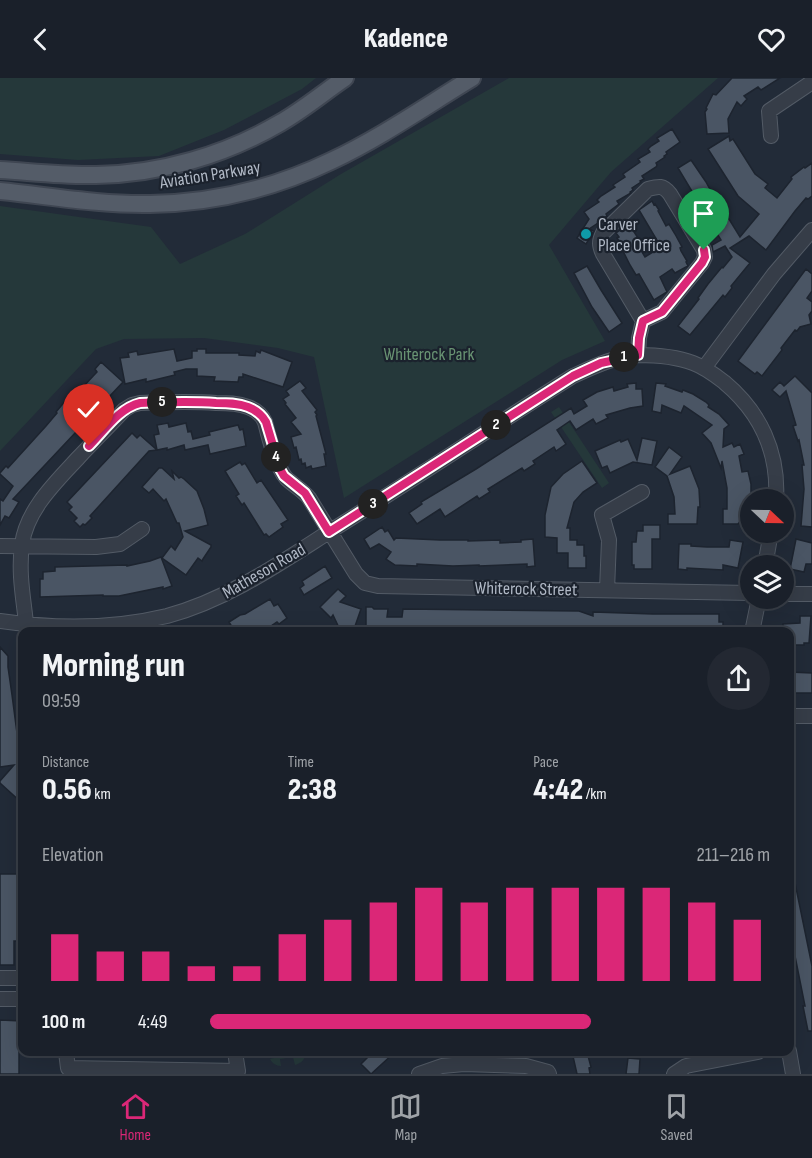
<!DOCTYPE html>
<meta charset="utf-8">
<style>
body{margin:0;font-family:"Sofia Sans Condensed",sans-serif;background:#232832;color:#f1f3f6;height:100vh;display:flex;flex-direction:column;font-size:22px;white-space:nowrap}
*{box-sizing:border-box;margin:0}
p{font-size:20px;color:#9fa3a8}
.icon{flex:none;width:33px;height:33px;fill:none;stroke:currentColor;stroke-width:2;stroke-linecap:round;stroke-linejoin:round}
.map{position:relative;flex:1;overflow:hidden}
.sheet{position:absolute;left:18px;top:549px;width:776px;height:429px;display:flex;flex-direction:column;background:#1a202a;border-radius:12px;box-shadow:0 6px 24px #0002,0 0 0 2px #383e47}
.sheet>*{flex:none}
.needle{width:39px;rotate:112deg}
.tools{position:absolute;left:740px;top:411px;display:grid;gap:12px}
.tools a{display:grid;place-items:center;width:54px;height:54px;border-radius:50%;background:#1a202a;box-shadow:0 6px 24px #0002,0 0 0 2px #383e47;font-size:30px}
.pin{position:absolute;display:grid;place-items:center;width:51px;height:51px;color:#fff;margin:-62px -26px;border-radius:50% 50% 50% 0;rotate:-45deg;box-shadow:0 0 6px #0007}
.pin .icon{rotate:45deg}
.km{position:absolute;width:30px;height:30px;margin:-15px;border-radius:50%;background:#222;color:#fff;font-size:16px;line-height:30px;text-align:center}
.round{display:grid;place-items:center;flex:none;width:63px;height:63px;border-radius:32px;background:#232832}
.summary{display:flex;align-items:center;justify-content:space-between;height:102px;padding:0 24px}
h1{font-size:33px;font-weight:800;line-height:45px}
.figures{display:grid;grid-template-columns:repeat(3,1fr);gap:9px;height:102px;padding:6px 24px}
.figures div{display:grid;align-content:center}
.figures b{font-size:30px;font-weight:800}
.figures small{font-size:16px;font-weight:400}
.figures p{font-size:16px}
.chart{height:168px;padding:12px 24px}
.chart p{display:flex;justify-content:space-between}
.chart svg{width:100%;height:108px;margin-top:6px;stroke:#db2777;stroke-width:6}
ul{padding:0 24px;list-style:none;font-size:20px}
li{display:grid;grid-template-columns:96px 72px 1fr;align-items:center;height:45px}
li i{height:15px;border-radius:8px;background:#db2777}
header{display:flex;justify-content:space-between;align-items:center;height:78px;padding:0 24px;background:#1a202a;font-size:27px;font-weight:800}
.tab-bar{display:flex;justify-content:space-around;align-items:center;height:84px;border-top:2px solid #383e47;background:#1a202a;font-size:16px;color:#9fa3a8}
.tab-bar a{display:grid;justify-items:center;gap:3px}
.tab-bar .selected{color:#db2777}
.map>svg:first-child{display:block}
.green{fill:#25383a}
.building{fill:#4a5564;stroke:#1d242f;stroke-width:1.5}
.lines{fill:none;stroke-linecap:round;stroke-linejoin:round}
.minor-casing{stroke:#535b66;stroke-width:16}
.major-casing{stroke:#3f4652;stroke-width:20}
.minor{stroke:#363d48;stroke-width:14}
.major{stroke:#545c68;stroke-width:16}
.route-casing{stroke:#fff;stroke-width:12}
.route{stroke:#db2777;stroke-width:8}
.culture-dot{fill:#0f9aa8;stroke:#1b222d;stroke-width:2}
.labels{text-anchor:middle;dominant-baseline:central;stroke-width:4.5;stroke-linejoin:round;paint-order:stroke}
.street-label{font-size:18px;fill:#b0b8c5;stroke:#1b222d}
.poi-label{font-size:18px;fill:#b0b8c5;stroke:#1b222d;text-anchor:start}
.park-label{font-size:18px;fill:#699473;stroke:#1b222d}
</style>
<header><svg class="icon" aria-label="back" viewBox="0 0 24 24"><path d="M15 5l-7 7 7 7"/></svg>Kadence<svg class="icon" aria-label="heart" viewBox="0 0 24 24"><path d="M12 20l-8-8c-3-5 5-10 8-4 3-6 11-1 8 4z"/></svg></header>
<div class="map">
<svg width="812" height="996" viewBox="0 0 812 996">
<rect width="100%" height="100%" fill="#222b38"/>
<path class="green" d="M0,0h316l-14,11 -78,41 -65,26 -81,4 -78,-6z
M509,0h209l-107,94 -62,73 56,96 -43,19 -218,138 -30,-141 -36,-9 -74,-10 -80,1 -28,10 -96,102v-245l151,21 29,37 65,-30 96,-60z
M559,329l50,76 -7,5 -51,-76z
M277,974h20l1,2 8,-1c-1,7 -5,10 -11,12l-2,-8 -13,2 1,7c-5,0 -9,-3 -11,-7l8,-2z"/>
<path class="building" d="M732,0h48l-19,12 -3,-3 -14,9 3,3 -6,7 -4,-4 -9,17 1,14 -22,1 -2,-22 2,-3 -1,-1 7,-14 3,1z
M672,51l8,13 -14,10 1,2 -3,2 1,1 -9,6 1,2 -1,2 -14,9 2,3 -4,2 1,1 -9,6 1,2 -3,2 1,1 -14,8 2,3 -13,10 1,2 -3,2v1l-15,10 5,2 -8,13 -9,-6 12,-19 -5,-7 15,-10 -2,-2 4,-4 14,-9 -2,-2 12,-8 -2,-3 17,-12 -2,-3 12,-7 -2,-3 3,-3 8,-5 -2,-3z
M729,58l1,5 3,-2 22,35 13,10 -3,4 12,10 15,-19 -1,-2 13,-10 1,1 7,-5v33l-4,3 -2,-1 -11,13 -29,39 -17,-14 -19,12 20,15 -19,23 1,2 -7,9 -2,-2 -33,40 -12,-9 21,-27 -1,-1 10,-14 14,-17 1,1 9,-11 -7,-11 -12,6 -1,-7 9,-5 -26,-42h1l-18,-30 13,-8 15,22 14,26 9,11 11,18 19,-23 -21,-18 -30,-47z
M652,123l2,4 1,-1 4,6 -1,1 8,15 3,-2 6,10 7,13 -2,1 1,3 6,10 -1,1 2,4 -13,7 -3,-4 -12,8 7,15 -13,8 -15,-26 -3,1 -6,-10 -7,-14 1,-1 -1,-3 -6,-9 2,-1 -3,-4 13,-9 9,14 -3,2 10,17 16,-10 -22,-37z
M587,188l14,24 21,33 -13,9 -17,-25 -18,-34z
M806,191l6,5v17l-5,7 5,4v9l-3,4 2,9 -11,3 -3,4 -2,-1 -14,18 1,2 -20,26 -5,-4 -2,2 -17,-13z
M174,271l3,12 15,-3v-7h5v-2h9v4h33v2l16,1 1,-5 4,2 1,-3 31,12 -9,25 -40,-13v3h-4l-1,5 -24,-1 1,-4 -18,-1v-7h-11l-12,3 1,3 -29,7v-3l-21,5 -5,-26 9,-1 -1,-4 9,-2 1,4z
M101,284l22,20 -110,117 6,3 -10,16 -4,-2 -5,9v-26l3,2 10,-15 -13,-12v-1l6,-7 2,2 38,-42 11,-13 -1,-1 15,-18 1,1 6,-6 2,1 17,-18 -2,-3z
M795,298l17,17v134l-11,-1 3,-37 -2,-24h2l-5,-25 -1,1 -5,-15 3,-1 -10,-34 -6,6 -8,-7 8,-8 4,4z
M300,303l6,7 -4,3 15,19 -2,2 2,3 -1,1 10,38h-2l2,12 -14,3 -1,-3 -5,2 -1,-5 -3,1 -1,-5 -2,1 -3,-13 -2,1 -3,-11 10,-3 -10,-12 5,-4 -11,-14 1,-1 -3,-4 6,-4 -3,-4z
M636,305v6h6l1,17 -13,2 -24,7 2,3 -12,6 -3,-5 -17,11 -6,-9 -13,9 9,14 -10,7 -2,-4 -21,14 2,3 -11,7 -2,-3 -34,21 2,3 -11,7 -2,-3 -32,21 -5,-8 -23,15 -8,-11 13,-9 -1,-2 55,-33 95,-61 3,6 13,-8 -4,-6 14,-8 16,-5 1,4 14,-4 -1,-3z
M656,305l10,1 -1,2 17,6 1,-2 10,4 13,8 3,3 -1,2 11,7 10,11 -5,4 -1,18 9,-4 2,4 6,-3 4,10 -5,2 3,16 6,-1 3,13v14h-3v21h-6l-4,5h-15v-15h4v-21l-5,-27 -1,7 -10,-25 -9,-10 10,-8 -28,-19 -3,7 -19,-8 -1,8 -9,-2z
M168,345l1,4 17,-4 2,9 3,-1 2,8 17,-4 -1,-3 29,-7 2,5 3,-1 3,17 -36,8 -2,-9 -23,5 -1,-5 -17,5v-2l-10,2 -3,-15 5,-1 -2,-9z
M132,355l5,5 3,-3 17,15 -8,1 -59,65 2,2 -7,7 -2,-1 -3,3 -6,-6 3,-3 -8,-8 3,-3 -5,-5z
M642,360l15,3 -5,24 -19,-3 -23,11 -3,-7 -5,2 -7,-17 25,-11 1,2 7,-3 9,21z
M669,369l13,10 -12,17 20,-8 9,23 1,18h-2l-1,17h-29v-10h7l-1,-17 -7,-21 -12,-9z
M582,383l15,22 -14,9 -9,10 -7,26h3v12h7v5h7v11h2v12h-18v-15h-11v-15l-12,-1v-22l6,-28 12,-13z
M240,384l2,3 3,-2 12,20 4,-3 27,40 -7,4 2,3 -14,10 -3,-3 -2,1 -20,-32 -2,2 -6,-9 3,-2 -14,-23z
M159,390h3l12,11 -2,-8 7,7 2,-1 3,2 13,12 7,18 4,16 -23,6 26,14v2l-8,12 -1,2 -4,-3 -12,17 -24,-17 9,-12 4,4 8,-13 -4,-14h-2l-11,-24 -2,2 -11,-12 -4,4 -7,-6z
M643,447h17v14h-8v30h-18v-4h-2v-23h4l1,-11h6z
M382,449l3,5 3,-2 6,10 2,-2 44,2h28v1l32,-1v3l21,-1v-2l12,-1 2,27 -8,1v-3l-48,2v-1l-26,1 -36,-2v2l-22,-1 -9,-6 5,-7 -12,-8 -9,5 -6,-10z
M796,461l16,4v21h-6l-2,8 -14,-3z
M730,462l13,2 -5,26 -15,-3v5l-36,-2v2l-9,-1 1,-25h12v2l16,1h22z
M161,479l11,29 -9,3v-2l-44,9h-16v-1l-63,2v-18h3v-7l12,-1v-4l72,-2v1l23,-5z
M325,488l7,12 -28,17 -4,-7 4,-3 -2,-4z
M338,511l8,7 -6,6 21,7 -8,23h-12l-8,-17 -2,3 -11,-11z
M270,521l4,7 4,-2 9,14 -8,6 -2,-2 -15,10h-27l-6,-10 11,-7 5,-1z
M366,529h6l2,2h14l-1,8h15l1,-8 176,2 14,5v-4l60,2h66v8h4v10h-357z
M800,538h11l-2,27h-5v2h-15v-13h-6v-8l17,-1z
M0,569l8,9v11l4,28 5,38h2l3,23v47l-22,-20v-2l14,-16 -14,2z
M789,594l23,1v20h-23z
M793,795l19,93v65h-4l-5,-25h2l-15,-75h-1v-57z
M0,796h22v67h-8v24h-14z
M0,942l22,1v14h-3v39h-19z
M373,974h22l-24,22 -10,-10z
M572,974h15l4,15 -2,1 1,6h-13z
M628,980l12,1 -1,15h-13z"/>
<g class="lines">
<defs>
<path id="minor" d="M771,58l-2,-25 43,-29
M638,277l1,-17 4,-17 -40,-67c-4,-9 -4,-13 0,-21l45,-44c11,-3 15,-4 22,5l34,56 1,7 -3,6 -40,49 -19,9
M704,290l70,-94 38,-44
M0,468l96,1 24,-3 22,-15
M765,488l6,-34
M607,512l2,-50 -7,-25 40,-23
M783,516h29
M0,543c55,8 113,8 167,-5 60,-16 113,-53 165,-86 81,-50 160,-103 241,-154 20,-9 42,-20 65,-21 17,0 39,2 55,8 11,4 22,12 31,19 36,30 55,70 52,118
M27,554c-3,-32 -9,-56 -5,-88 5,-35 34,-62 57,-87 15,-16 30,-31 45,-47l8,-5 8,-2c25,-1 51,-2 76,0 11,0 22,0 32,4 8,3 14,8 17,15 4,16 11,44 21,56 7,7 17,12 23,20l47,76 9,9 13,3 372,7
M752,554l7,-34
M789,638h23
M0,900h22
M0,921h22
M789,973l4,23
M66,974l2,16 170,3 -3,-19
M419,996l23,-8 22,-2 62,2 22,6 1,2
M674,996l12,-8 72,-14"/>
<path id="major" d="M0,92c32,2 64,6 96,5 65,-1 129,-20 184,-52 23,-13 43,-30 65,-45
M0,113c50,5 100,14 150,13 62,-1 125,-16 181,-43 49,-23 95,-55 141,-83"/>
</defs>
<use href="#minor" class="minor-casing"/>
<use href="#major" class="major-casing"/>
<use href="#minor" class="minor"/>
<use href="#major" class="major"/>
</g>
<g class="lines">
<defs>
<path id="route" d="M89,368c15,-15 30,-38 51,-43 25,-1 51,-2 76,0 11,0 22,0 32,4 8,3 14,8 18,15l14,47 4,7 21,17 24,39 244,-156 28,-13 37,-8 1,-17 4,-17 19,-9 40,-49 3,-6 -1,-7"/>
</defs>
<use href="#route" class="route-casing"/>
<use href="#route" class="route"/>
</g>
<circle class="culture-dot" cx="586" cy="156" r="6"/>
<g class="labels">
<g class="street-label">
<text transform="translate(210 97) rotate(-9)">Aviation Parkway</text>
<text transform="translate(264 493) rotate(-30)">Matheson Road</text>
<text transform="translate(526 511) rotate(1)">Whiterock Street</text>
</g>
<g class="poi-label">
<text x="598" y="146">Carver<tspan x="598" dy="21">Place Office</tspan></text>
</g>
<g class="park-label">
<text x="429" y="276">Whiterock Park</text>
</g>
</g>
</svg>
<div class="tools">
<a><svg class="needle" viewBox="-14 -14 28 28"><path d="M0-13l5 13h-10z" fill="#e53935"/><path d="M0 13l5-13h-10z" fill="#9fa3a8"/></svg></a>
<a><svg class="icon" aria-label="layers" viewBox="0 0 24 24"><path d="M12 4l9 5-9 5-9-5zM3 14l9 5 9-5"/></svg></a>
</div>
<div class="pin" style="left:704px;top:172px;background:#1e9e55"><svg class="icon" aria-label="arrive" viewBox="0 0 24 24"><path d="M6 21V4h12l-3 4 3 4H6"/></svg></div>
<div class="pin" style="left:89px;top:368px;background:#d93025"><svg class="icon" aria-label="check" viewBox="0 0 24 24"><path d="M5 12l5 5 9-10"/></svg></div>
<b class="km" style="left:624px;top:279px">1</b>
<b class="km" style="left:496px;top:347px">2</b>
<b class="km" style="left:373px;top:426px">3</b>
<b class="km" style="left:276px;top:379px">4</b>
<b class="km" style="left:162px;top:324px">5</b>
<section class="sheet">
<div class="summary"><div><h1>Morning run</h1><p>09:59</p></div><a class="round"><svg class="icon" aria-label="share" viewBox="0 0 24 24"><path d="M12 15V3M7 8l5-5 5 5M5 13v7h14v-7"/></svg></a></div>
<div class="figures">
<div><p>Distance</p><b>0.56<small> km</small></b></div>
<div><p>Time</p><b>2:38</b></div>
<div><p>Pace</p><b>4:42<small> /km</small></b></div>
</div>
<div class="chart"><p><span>Elevation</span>211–216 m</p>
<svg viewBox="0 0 160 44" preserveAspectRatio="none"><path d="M5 44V25M15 44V32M25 44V32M35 44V38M45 44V38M55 44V25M65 44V19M75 44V12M85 44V6M95 44V12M105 44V6M115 44V6M125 44V6M135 44V6M145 44V12M155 44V19"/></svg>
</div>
<ul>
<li><b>100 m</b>4:49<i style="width:68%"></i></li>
</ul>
</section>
</div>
<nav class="tab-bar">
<a class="selected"><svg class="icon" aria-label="home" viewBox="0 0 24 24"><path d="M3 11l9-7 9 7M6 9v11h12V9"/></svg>Home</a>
<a><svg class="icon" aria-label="map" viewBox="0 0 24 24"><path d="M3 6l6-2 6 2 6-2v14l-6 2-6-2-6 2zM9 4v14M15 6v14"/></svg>Map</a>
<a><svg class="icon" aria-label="saved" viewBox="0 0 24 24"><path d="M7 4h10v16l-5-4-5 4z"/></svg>Saved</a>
</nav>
